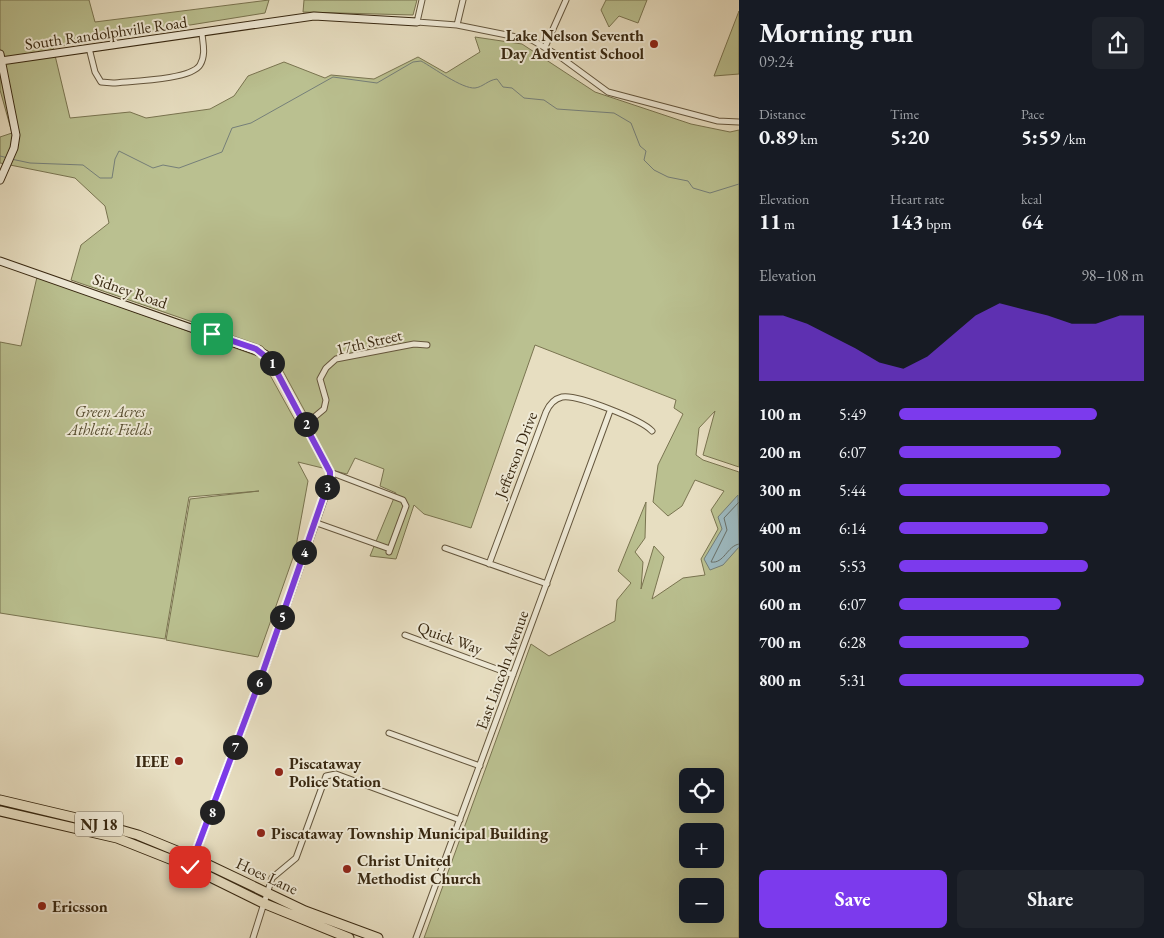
<!DOCTYPE html>
<meta charset="utf-8">
<style>
body{margin:0;font-family:"EB Garamond",serif;background:#20242c;color:#f1f3f6;height:100vh;display:flex;flex-direction:column;font-size:19px;white-space:nowrap}
*{box-sizing:border-box;margin:0}
p{font-size:16px;color:#9ea1a6}
.icon{flex:none;width:28px;height:28px;fill:none;stroke:currentColor;stroke-width:2;stroke-linecap:round;stroke-linejoin:round}
.map{position:relative;flex:1;overflow:hidden}
.panel{display:flex;flex-direction:column;background:#171b24;width:425px}
.panel>*{flex:none}
.fabs{position:absolute;left:679px;top:768px;display:grid;gap:10px}
.fabs a{display:grid;place-items:center;width:45px;height:45px;border-radius:8px;background:#171b24;box-shadow:0 5px 20px #0002;font-size:25px}
.pin{position:absolute;display:grid;place-items:center;width:42px;height:42px;color:#fff;margin:-21px;border-radius:10px;box-shadow:0 2px 8px #0006}
.km{position:absolute;width:25px;height:25px;margin:-12px;border-radius:50%;background:#222;color:#fff;font-size:14px;line-height:25px;text-align:center}
.round{display:grid;place-items:center;flex:none;width:52px;height:52px;border-radius:8px;background:#20242c}
.overview{display:flex;align-items:center;justify-content:space-between;height:85px;padding:0 20px}
h1{font-size:28px;font-weight:700;line-height:38px}
.figures{display:grid;grid-template-columns:repeat(3,1fr);gap:8px;height:85px;padding:5px 20px}
.figures div{display:grid;align-content:center}
.figures b{font-size:21px;font-weight:700}
.figures small{font-size:14px;font-weight:400}
.figures p{font-size:14px}
.chart{height:140px;padding:10px 20px}
.chart p{display:flex;justify-content:space-between}
.chart svg{width:100%;height:90px;margin-top:5px;fill:#7c3aed;opacity:.7}
.cta{display:flex;gap:10px;margin-top:auto;padding:10px 20px}
.cta a{flex:1;height:58px;border-radius:8px;background:#7c3aed;color:#fff;font-size:20px;font-weight:700;line-height:58px;text-align:center}
.cta a+a{background:#20242c;color:#f1f3f6}
ul{padding:0 20px;list-style:none;font-size:16px}
li{display:grid;grid-template-columns:80px 60px 1fr;align-items:center;height:38px}
li i{height:12px;border-radius:6px;background:#7c3aed}
main{display:flex;flex:1;min-height:0}
.map>svg:first-child{display:block}
.green{fill:#bac090;stroke:#797450;fill-rule:evenodd}
.water{fill:#9db9bf;stroke:#757f79}
.lines{fill:none;stroke-linecap:round;stroke-linejoin:round}
.shore{stroke:#6a7068;stroke-width:1}
.stream{stroke:#757f79;stroke-width:1}
.street-casing{stroke:#64563d;stroke-width:7}
.secondary-casing{stroke:#382811;stroke-width:9}
.highway-casing{stroke:#382811;stroke-width:11}
.street{stroke:#efead7;stroke-width:5}
.secondary{stroke:#efead7;stroke-width:7}
.highway{stroke:#e7dec1;stroke-width:9}
.route-casing{stroke:#fff;stroke-width:10}
.route{stroke:#7c3aed;stroke-width:6}
.poi-dot{fill:#8f2418;stroke:#efead7;stroke-width:2}
.labels{text-anchor:middle;dominant-baseline:central;stroke-width:4;stroke-linejoin:round;paint-order:stroke}
.shield{fill:#efead7;stroke:#6f624c;stroke-width:1}
.shield-label{font-size:15px;font-weight:bold;fill:#382811}
.street-label{font-size:16px;fill:#382811;stroke:#efead7}
.poi-label{font-size:16px;font-weight:bold;fill:#382811;stroke:#efead7;text-anchor:start}
.park-label{font-size:16px;font-style:italic;fill:#584e31;stroke:#efead7}
</style>
<main>
<div class="map">
<svg width="739" height="938" viewBox="0 0 739 938">
<rect width="100%" height="100%" fill="#e7dec1"/>
<filter id="stains"><feTurbulence type="fractalNoise" baseFrequency=".004" numOctaves="4"/><feColorMatrix values="0 0 0 0 .2 0 0 0 0 .09 0 0 0 0 .02 0 0 0 .5 -.17"/></filter>
<radialGradient id="worn" r=".72"><stop offset=".6" stop-color="#630" stop-opacity="0"/><stop offset="1" stop-color="#630" stop-opacity=".3"/></radialGradient>
<path class="green" d="M0,0h89l6,22 174,-22 -4,13 -212,34 17,71 60,-6 16,6 64,-9 24,-13 14,-20 36,-14 41,16 6,-3 43,4 44,-22 28,16 34,-21 -5,-15 47,7 73,48 96,32 39,8 9,-2v337l-36,-12 12,-44 -16,17 -3,27 7,5 36,12v466h-315l107,-294 18,12 66,-35 2,-21 14,-17 -13,-12 28,-69 -1,36 -10,14 8,10 -2,27 13,-43 10,11 -12,42 31,-21 22,-3 -4,-16 17,-30 -7,-19 13,-19 -29,-11 -13,26 -14,10 -15,-14 5,-37 25,-51 -9,-6 2,-8 -141,-55 -64,183 -47,-14 -10,-9 -18,54 -26,-3 26,-63 -16,-7 4,-17 -29,-11 -8,16 -49,-12 10,19 -13,71 -37,105 -92,-17 24,-141 69,-8 -70,6 -24,142 -165,-26v-271l21,4 16,-69 223,80 36,65 12,-5 -30,-55 -16,-16 -191,-66 10,-35 28,-22 -4,-17 -30,-28 -75,-15v-26l12,-4 -12,-43zM688,776h27v28h-27zM688,831h27v28h-27zM688,886h27v28h-27z
M304,0h113l-4,15 -110,-3z
M606,0h41l-9,23 -19,-7 -10,11 -8,-17z
M739,11v63l-25,2z"/>
<path class="water" d="M738,495l1,52 -16,18 -13,5 -6,-11 18,-30 -4,-12z"/>
<g class="lines">
<path class="shore" d="M739,502l-15,16 3,12 -16,32c13,2 16,-16 28,-18"/>
<path class="stream" d="M0,156l8,2
M11,159l19,4 53,2 17,13h12l3,-19 4,-8 34,17 10,-3 16,3 43,-16 10,-24 19,-5 82,-46 44,6 36,-21 8,-1c13,7 41,28 54,27 8,-1 13,-8 22,-9l6,8 9,1 12,10 20,2 13,9 57,4 17,10 9,23 6,5 -2,9 10,10 14,7 20,4 5,7 17,5 29,-9"/>
<defs>
<path id="street" d="M422,0l-5,22 40,3 75,15 27,16 49,36 110,29 21,1
M457,25l6,-25
M545,47l21,-47
M89,48l6,24 6,10 12,1c18,-2 78,-3 87,-18 6,-10 3,-21 2,-31
M306,424l18,-15 2,-9 -6,-21 6,-11 10,-9 78,-15 13,1
M330,472l73,28 3,6 -17,46
M314,522l76,27
M445,548l102,36
M489,564l57,-152c3,-7 8,-13 16,-15 15,-3 80,23 90,34
M405,635l108,40
M389,733l91,33
M253,938l19,-60 24,-20 30,-82 10,-2 124,46
M416,938l194,-527"/>
<path id="secondary" d="M0,54l16,81 -2,13 -14,32
M1,61l313,-45 103,6
M0,261l265,93 6,7 59,111 -2,14 -69,197 -69,184"/>
<path id="highway" d="M0,800l89,21 49,14 56,23 111,53 73,27
M0,811l117,27 73,29 73,36 86,35"/>
</defs>
<use href="#street" class="street-casing"/>
<use href="#secondary" class="secondary-casing"/>
<use href="#highway" class="highway-casing"/>
<use href="#street" class="street"/>
<use href="#secondary" class="secondary"/>
<use href="#highway" class="highway"/>
</g>
<g class="lines">
<defs>
<path id="route" d="M190,867l69,-184 71,-205v-6l-59,-111 -15,-12 -44,-15"/>
</defs>
<use href="#route" class="route-casing"/>
<use href="#route" class="route"/>
</g>
<g class="poi-dot">
<circle cx="654" cy="44" r="5"/>
<circle cx="179" cy="761" r="5"/>
<circle cx="279" cy="772" r="5"/>
<circle cx="261" cy="833" r="5"/>
<circle cx="347" cy="869" r="5"/>
<circle cx="42" cy="906" r="5"/>
</g>
<g class="labels">
<rect class="shield" x="75" y="811.5" width="48" height="25" rx="4"/>
<g class="shield-label">
<text x="99" y="824">NJ 18</text>
</g>
<g class="street-label">
<text transform="translate(106 33) rotate(-8)">South Randolphville Road</text>
<text transform="translate(130 291) rotate(19)">Sidney Road</text>
<text transform="translate(369 342) rotate(-13)">17th Street</text>
<text transform="translate(516 455) rotate(-69)">Jefferson Drive</text>
<text transform="translate(450 638) rotate(20)">Quick Way</text>
<text transform="translate(502 670) rotate(-70)">East Lincoln Avenue</text>
<text transform="translate(267 876) rotate(25)">Hoes Lane</text>
</g>
<g class="poi-label">
<text x="644" y="35" text-anchor="end">Lake Nelson Seventh<tspan x="644" dy="18">Day Adventist School</tspan></text>
<text x="169" y="761" text-anchor="end">IEEE</text>
<text x="289" y="763">Piscataway<tspan x="289" dy="18">Police Station</tspan></text>
<text x="271" y="833">Piscataway Township Municipal Building</text>
<text x="357" y="860">Christ United<tspan x="357" dy="18">Methodist Church</tspan></text>
<text x="52" y="906">Ericsson</text>
</g>
<g class="park-label">
<text x="110" y="411">Green Acres<tspan x="110" dy="18">Athletic Fields</tspan></text>
</g>
</g>
<rect width="100%" height="100%" filter="url(#stains)"/>
<rect width="100%" height="100%" fill="url(#worn)"/>
</svg>
<div class="fabs">
<a><svg class="icon" aria-label="locate" viewBox="0 0 24 24"><circle cx="12" cy="12" r="6"/><path d="M12 2v4M12 18v4M2 12h4M18 12h4"/></svg></a>
<a>+</a>
<a>−</a>
</div>
<div class="pin" style="left:212px;top:334px;background:#1e9e55"><svg class="icon" aria-label="arrive" viewBox="0 0 24 24"><path d="M6 21V4h12l-3 4 3 4H6"/></svg></div>
<div class="pin" style="left:190px;top:867px;background:#d93025"><svg class="icon" aria-label="check" viewBox="0 0 24 24"><path d="M5 12l5 5 9-10"/></svg></div>
<b class="km" style="left:272px;top:363px">1</b>
<b class="km" style="left:306px;top:424px">2</b>
<b class="km" style="left:327px;top:487px">3</b>
<b class="km" style="left:304px;top:552px">4</b>
<b class="km" style="left:282px;top:617px">5</b>
<b class="km" style="left:259px;top:682px">6</b>
<b class="km" style="left:235px;top:747px">7</b>
<b class="km" style="left:212px;top:812px">8</b>
</div>
<section class="panel">
<div class="overview"><div><h1>Morning run</h1><p>09:24</p></div><a class="round"><svg class="icon" aria-label="share" viewBox="0 0 24 24"><path d="M12 15V3M7 8l5-5 5 5M5 13v7h14v-7"/></svg></a></div>
<div class="figures">
<div><p>Distance</p><b>0.89<small> km</small></b></div>
<div><p>Time</p><b>5:20</b></div>
<div><p>Pace</p><b>5:59<small> /km</small></b></div>
</div>
<div class="figures">
<div><p>Elevation</p><b>11<small> m</small></b></div>
<div><p>Heart rate</p><b>143<small> bpm</small></b></div>
<div><p>kcal</p><b>64</b></div>
</div>
<div class="chart"><p><span>Elevation</span>98–108 m</p>
<svg viewBox="0 0 160 44" preserveAspectRatio="none"><path d="M0 44V12L10 12L20 16L30 22L40 28L50 35L60 38L70 32L80 22L90 12L100 6L110 9L120 12L130 16L140 16L150 12L160 12V44z"/></svg>
</div>
<ul>
<li><b>100 m</b>5:49<i style="width:81%"></i></li>
<li><b>200 m</b>6:07<i style="width:66%"></i></li>
<li><b>300 m</b>5:44<i style="width:86%"></i></li>
<li><b>400 m</b>6:14<i style="width:61%"></i></li>
<li><b>500 m</b>5:53<i style="width:77%"></i></li>
<li><b>600 m</b>6:07<i style="width:66%"></i></li>
<li><b>700 m</b>6:28<i style="width:53%"></i></li>
<li><b>800 m</b>5:31<i style="width:100%"></i></li>
</ul>
<div class="cta"><a>Save</a><a>Share</a></div>
</section>
</main>
